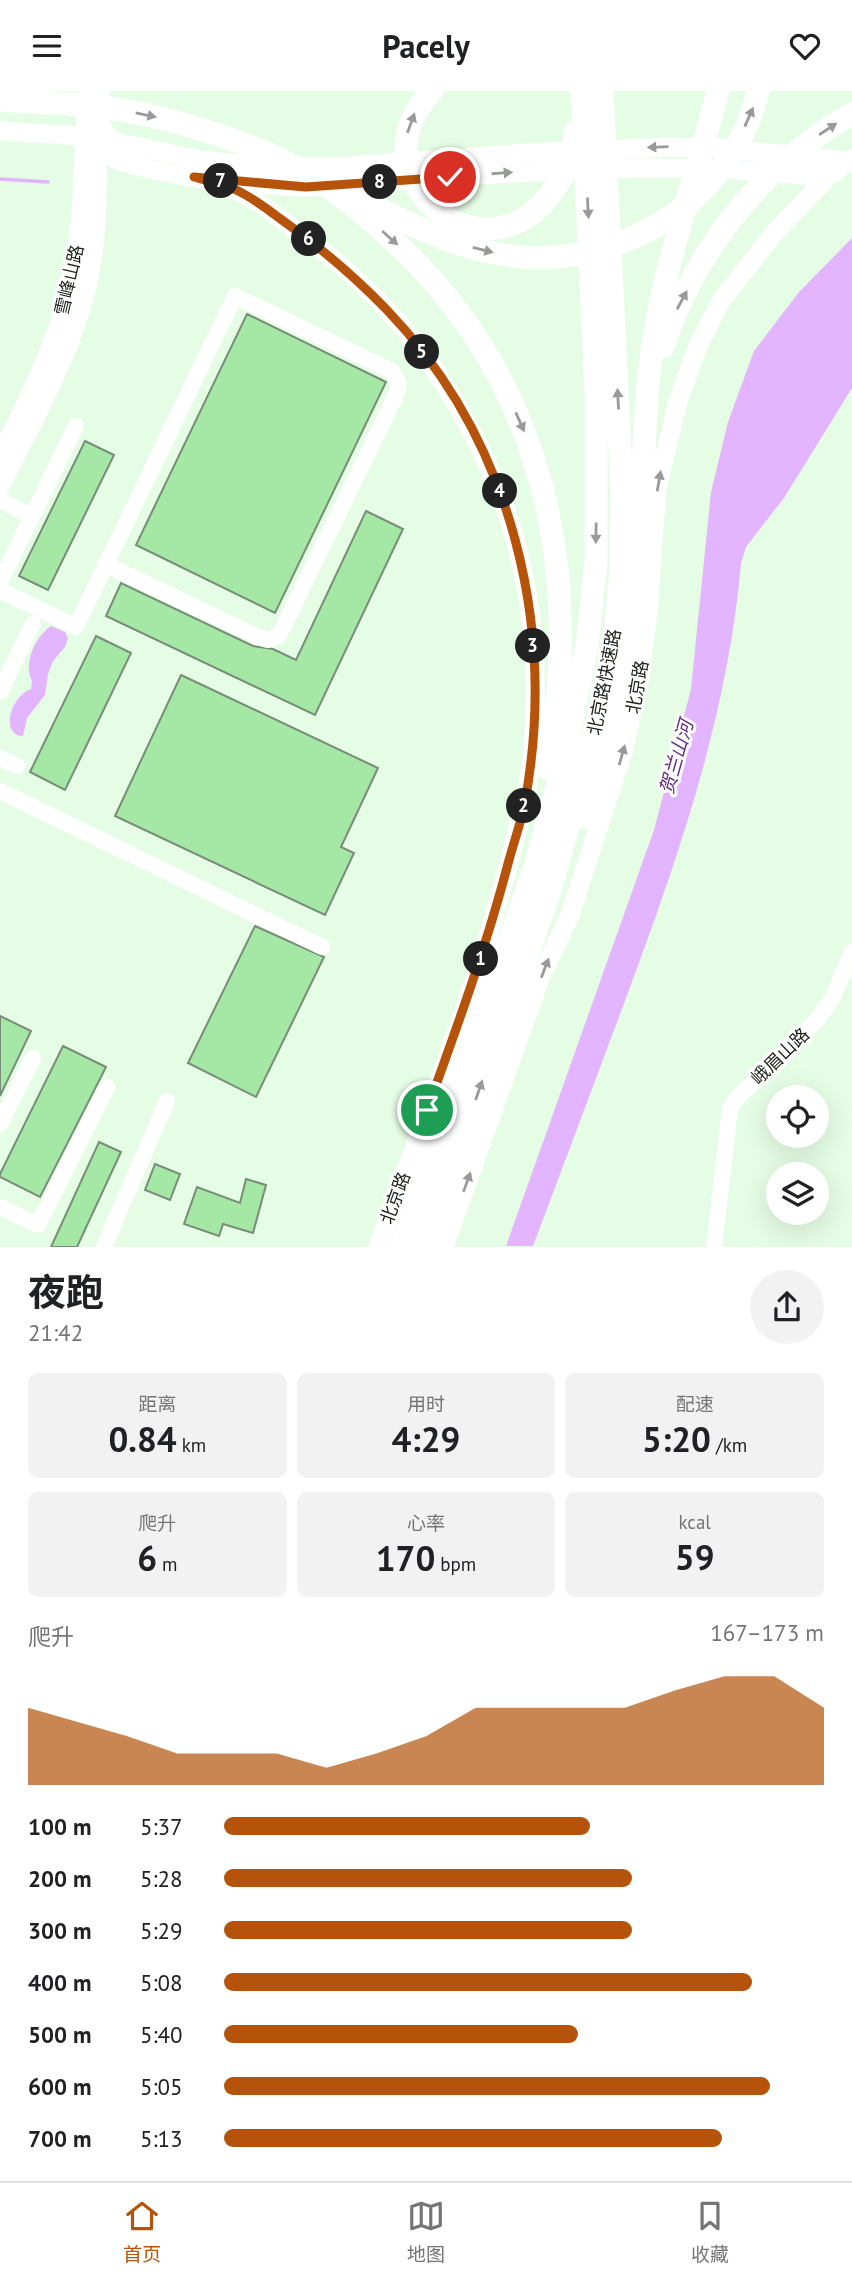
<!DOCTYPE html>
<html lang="zh">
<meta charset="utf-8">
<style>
body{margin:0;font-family:"PT Sans","Noto Sans SC",sans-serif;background:#f2f2f2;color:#202124;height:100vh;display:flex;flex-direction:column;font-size:26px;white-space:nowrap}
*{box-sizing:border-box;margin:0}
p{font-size:23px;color:#757577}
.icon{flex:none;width:38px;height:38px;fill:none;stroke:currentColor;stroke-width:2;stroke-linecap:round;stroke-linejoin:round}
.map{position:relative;height:1156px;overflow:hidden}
.details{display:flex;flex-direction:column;background:#fff;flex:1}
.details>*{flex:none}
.tools{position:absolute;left:766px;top:994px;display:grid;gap:14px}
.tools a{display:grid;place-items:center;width:63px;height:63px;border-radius:50%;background:#fff;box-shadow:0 7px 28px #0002;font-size:35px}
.pin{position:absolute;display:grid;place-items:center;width:60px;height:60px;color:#fff;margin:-30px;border:4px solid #fff;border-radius:50%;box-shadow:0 2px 7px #0007}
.km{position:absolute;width:35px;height:35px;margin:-18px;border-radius:50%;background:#222;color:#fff;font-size:19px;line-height:35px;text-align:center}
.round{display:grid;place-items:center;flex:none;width:74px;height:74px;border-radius:37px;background:#f2f2f2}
.headline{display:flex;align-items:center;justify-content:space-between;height:119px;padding:0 28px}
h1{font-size:38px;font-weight:700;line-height:52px}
.stats{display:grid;grid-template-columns:repeat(3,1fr);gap:10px;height:119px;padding:7px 28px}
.stats div{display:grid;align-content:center;border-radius:10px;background:#f2f2f2;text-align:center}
.stats b{font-size:35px;font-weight:700}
.stats small{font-size:19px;font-weight:400}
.stats p{font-size:19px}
.chart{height:196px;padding:14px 28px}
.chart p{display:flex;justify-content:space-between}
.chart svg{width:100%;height:126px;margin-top:7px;fill:#b45309;opacity:.7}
ul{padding:0 28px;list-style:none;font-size:23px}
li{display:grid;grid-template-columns:112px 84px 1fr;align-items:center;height:52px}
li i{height:18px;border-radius:9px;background:#b45309}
header{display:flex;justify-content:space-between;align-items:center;height:91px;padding:0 28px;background:#fff;font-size:32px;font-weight:700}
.dock{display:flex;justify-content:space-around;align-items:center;height:98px;border-top:2px solid #e0e0e0;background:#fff;font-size:19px;color:#757577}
.dock a{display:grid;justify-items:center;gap:4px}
.dock .selected{color:#b45309}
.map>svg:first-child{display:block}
.water{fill:#e3b4ff}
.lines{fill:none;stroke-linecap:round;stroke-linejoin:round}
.stream{stroke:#e3b4ff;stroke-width:3.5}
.building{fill:#a5e8a5;stroke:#788d77;stroke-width:2}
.minor{stroke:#fff;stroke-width:16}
.major{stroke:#fff;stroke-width:19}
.highway{stroke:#fff;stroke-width:23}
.oneway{fill:#989b98}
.route-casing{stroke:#fff;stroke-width:14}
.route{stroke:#b45309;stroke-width:9}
.labels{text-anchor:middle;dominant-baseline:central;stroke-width:6;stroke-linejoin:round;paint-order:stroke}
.street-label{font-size:18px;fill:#192119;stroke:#fff}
.water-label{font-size:19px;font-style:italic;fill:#642a80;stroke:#fff}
</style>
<header><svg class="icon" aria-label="menu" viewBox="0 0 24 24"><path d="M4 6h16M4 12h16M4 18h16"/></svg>Pacely<svg class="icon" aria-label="heart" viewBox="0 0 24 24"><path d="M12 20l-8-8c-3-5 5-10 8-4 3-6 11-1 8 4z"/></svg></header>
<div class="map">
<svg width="852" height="1156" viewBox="0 0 852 1156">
<rect width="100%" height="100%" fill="#e6fde5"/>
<path class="water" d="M852,147v150l-68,110 -38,49 -5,16c-13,151 -62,293 -115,435 -31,83 -62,166 -93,248h-27l148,-416 37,-141 20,-197 17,-70 26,-71 45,-59z
M51,535l14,6 3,6 -3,9 -12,14 -5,13 -3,21 -18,23 -4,18c-23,0 -13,-40 8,-47l1,-8c-9,-17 3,-44 19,-55z"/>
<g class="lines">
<path class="stream" d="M0,88l48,3"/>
</g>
<path class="building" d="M247,223l139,68 -111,231 -139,-68z
M85,350l29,14 -66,135 -29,-14z
M366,420l37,18 -88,186 -209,-99 15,-33 132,63 20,3 23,11z
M96,545l35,17 -66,137 -35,-18z
M181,584l197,93 -37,79 13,6 -29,62 -210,-99z
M255,835l69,31 -68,140 -68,-34z
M0,925l31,15 -31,65z
M63,955l43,21 -66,130 -40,-20v-3z
M99,1051l22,10 -44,95h-26z
M155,1073l25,10 -10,26 -25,-10z
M246,1088l20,6 -13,48 -30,-9 -4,12 -35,-12 13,-37 43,16z"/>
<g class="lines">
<path class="minor" d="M0,409l32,17
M0,491l76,-156
M0,499l76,37 159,-331 157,75 7,13 -2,9 -118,243 -11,4 -10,-3 -153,-73
M0,601l33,-68
M0,667l17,8
M0,700l322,156
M0,1033l33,-66
M0,1116l38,18 69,-138
M104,1156l63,-146
M714,1156l16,-138 7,-11 80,-78 15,-21 20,-47"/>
<path class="major" d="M99,28l6,15 11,8 84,18 69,7h64l194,-14 143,-6 50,1 128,13
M0,40l37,2
M26,42c18,1 44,-1 60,7 13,7 22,18 37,22 59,18 122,22 183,25 175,-10 346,-32 521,-9
M194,86c13,4 28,7 41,13 17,7 33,19 47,30 54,39 105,82 143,136 86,121 120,245 108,393 -4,41 -16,81 -26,121 -34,128 -84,252 -129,377
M0,366c28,-59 61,-119 73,-184 12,-59 9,-121 15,-181
M0,396c32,-65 72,-133 88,-205 14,-62 6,-128 13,-191
M444,1156l97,-271 29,-61 54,-166 16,-75 8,-61 9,-125 21,-87 20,-55 23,-45 54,-69 52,-54 25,-19"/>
<path class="highway" d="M432,0c-81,85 49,193 117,105 16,-20 24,-38 26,-64
M0,9c31,2 64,3 95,6 66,8 158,35 215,69 27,16 52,37 75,58 156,138 201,335 162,535
M359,108c44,22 86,44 134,54 113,24 239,-46 265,-162
M663,256c31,-96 101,-184 189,-233
M585,726c24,-67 41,-135 49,-206 10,-78 7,-158 15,-237 10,-98 45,-188 69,-283
M401,1156l134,-380 30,-111 23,-117 8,-80v-168l-14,-300
M424,1156l125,-353 54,-193 11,-63 7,-65 1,-82 -20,-400"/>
</g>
<defs><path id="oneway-solid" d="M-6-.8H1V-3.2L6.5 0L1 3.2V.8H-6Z" transform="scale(1.75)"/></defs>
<g class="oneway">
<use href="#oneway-solid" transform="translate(146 24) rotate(12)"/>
<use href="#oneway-solid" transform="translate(749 26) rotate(-66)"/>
<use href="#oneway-solid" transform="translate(411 32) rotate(-70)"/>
<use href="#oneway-solid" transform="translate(828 38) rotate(-33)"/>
<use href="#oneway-solid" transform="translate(658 56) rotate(178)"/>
<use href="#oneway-solid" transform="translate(502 82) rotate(-4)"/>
<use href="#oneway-solid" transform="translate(588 117) rotate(87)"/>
<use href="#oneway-solid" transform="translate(390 147) rotate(42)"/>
<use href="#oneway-solid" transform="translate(483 159) rotate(14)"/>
<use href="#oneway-solid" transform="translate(682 209) rotate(-62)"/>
<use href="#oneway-solid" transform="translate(618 308) rotate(-93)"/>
<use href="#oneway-solid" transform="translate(520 331) rotate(66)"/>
<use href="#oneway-solid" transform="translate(659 390) rotate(-80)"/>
<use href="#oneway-solid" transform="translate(596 442) rotate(91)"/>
<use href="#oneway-solid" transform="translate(622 664) rotate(-74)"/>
<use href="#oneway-solid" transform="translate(545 877) rotate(-69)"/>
<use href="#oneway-solid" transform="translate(479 999) rotate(-71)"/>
<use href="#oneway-solid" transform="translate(467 1091) rotate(-70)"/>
</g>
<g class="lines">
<defs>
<path id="route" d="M427,1019c30,-83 60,-165 82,-250 5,-18 11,-35 15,-53 34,-178 -11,-366 -138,-498 -33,-34 -66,-62 -104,-89 -15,-11 -30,-23 -46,-30 -14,-6 -28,-9 -42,-13l112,10 144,-10"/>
</defs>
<use href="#route" class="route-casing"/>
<use href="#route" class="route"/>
</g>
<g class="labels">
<g class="street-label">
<text transform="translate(69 189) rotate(-77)">雪峰山路</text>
<text transform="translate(604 591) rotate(-79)">北京路快速路</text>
<text transform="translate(637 596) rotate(-80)">北京路</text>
<text transform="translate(780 965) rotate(-44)">峨眉山路</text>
<text transform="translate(395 1107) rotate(-70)">北京路</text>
</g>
<g class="water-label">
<text transform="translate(676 666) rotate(-74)">贺兰山河</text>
</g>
</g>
</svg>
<div class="tools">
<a><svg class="icon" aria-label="locate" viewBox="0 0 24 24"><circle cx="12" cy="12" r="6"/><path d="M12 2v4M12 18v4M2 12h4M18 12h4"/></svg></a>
<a><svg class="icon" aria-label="layers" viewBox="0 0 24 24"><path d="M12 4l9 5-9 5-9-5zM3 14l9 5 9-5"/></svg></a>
</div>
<div class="pin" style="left:427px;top:1019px;background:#1e9e55"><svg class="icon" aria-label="arrive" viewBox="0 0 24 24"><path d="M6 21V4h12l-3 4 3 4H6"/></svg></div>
<div class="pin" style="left:450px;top:86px;background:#d93025"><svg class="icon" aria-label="check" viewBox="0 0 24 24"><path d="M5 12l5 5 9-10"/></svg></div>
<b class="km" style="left:481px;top:868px">1</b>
<b class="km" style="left:524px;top:715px">2</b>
<b class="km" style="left:533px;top:555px">3</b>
<b class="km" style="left:500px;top:400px">4</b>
<b class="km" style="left:422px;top:261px">5</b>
<b class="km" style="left:309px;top:148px">6</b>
<b class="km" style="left:221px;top:90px">7</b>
<b class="km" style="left:380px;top:91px">8</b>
</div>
<section class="details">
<div class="headline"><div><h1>夜跑</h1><p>21:42</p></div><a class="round"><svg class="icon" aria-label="share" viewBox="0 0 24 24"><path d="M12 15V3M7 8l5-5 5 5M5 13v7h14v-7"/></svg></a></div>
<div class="stats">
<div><p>距离</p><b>0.84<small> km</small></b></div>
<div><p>用时</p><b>4:29</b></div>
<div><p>配速</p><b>5:20<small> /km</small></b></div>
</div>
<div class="stats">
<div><p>爬升</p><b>6<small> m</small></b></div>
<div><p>心率</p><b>170<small> bpm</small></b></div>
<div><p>kcal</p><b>59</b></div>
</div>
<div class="chart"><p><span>爬升</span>167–173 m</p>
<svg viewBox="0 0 160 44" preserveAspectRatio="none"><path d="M0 44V17L10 22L20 27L30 33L40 33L50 33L60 38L70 33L80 27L90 17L100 17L110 17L120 17L130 11L140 6L150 6L160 17V44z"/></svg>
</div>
<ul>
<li><b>100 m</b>5:37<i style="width:61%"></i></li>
<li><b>200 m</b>5:28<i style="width:68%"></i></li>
<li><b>300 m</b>5:29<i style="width:68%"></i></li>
<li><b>400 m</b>5:08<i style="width:88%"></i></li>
<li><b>500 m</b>5:40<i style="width:59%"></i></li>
<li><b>600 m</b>5:05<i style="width:91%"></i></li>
<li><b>700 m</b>5:13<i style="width:83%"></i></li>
</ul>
</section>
<nav class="dock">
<a class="selected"><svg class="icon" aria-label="home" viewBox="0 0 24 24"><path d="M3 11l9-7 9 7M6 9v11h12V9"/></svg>首页</a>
<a><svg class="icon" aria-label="map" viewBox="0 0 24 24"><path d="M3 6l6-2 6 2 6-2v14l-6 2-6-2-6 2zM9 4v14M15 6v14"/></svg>地图</a>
<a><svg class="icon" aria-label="saved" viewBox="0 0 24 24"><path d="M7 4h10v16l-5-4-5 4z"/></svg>收藏</a>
</nav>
